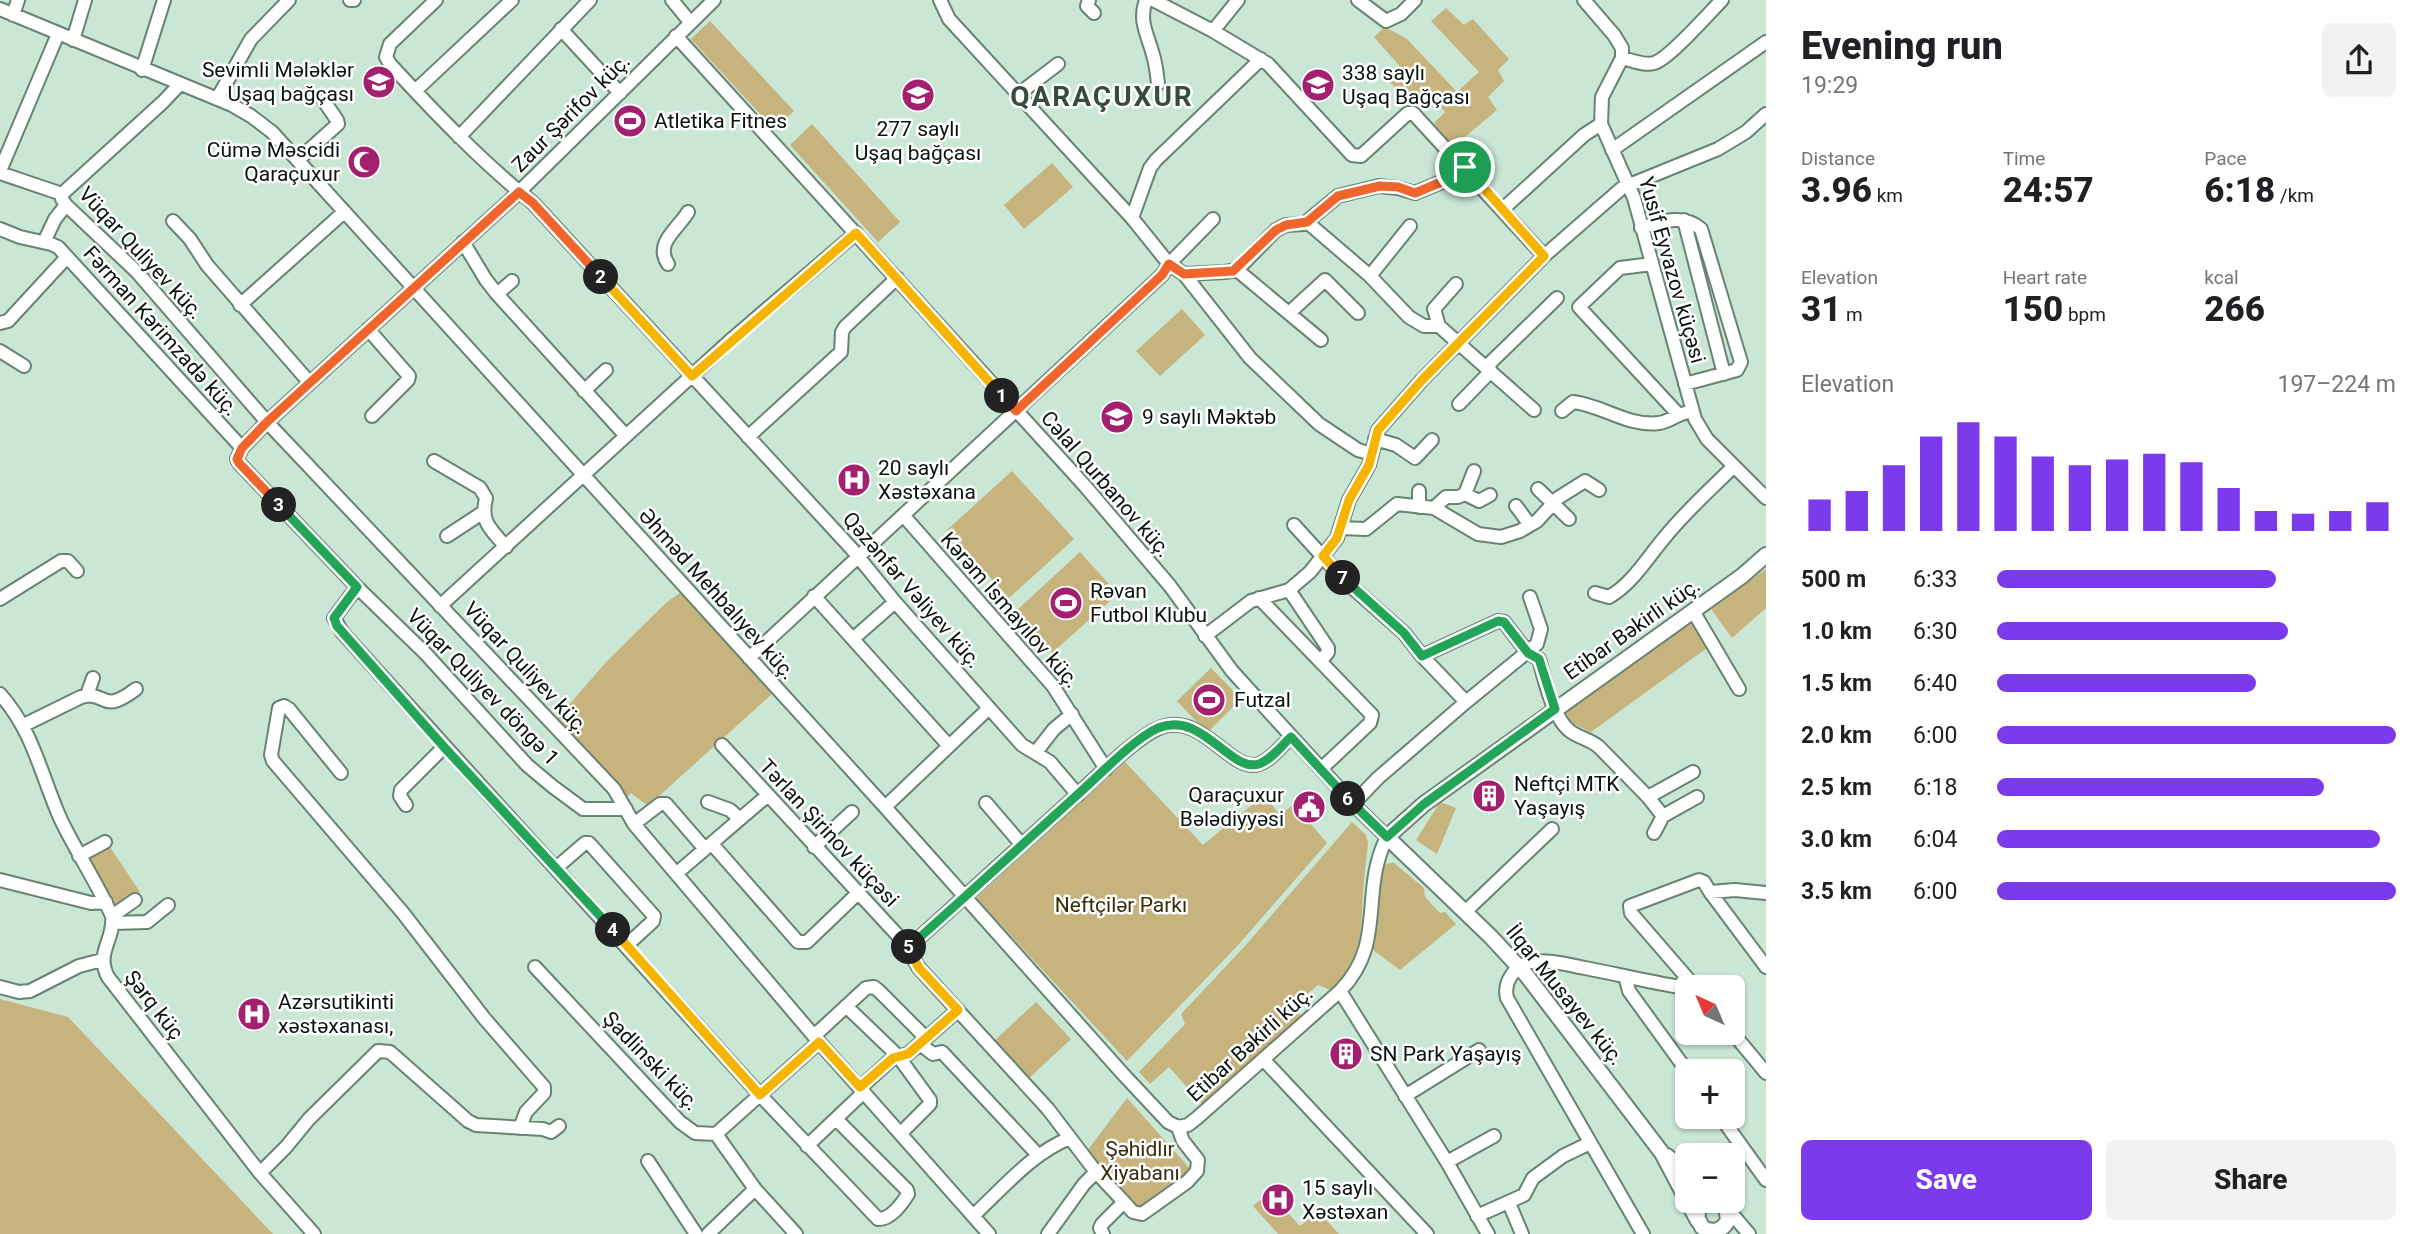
<!DOCTYPE html>
<meta charset="utf-8">
<style>
body{margin:0;font-family:Roboto,sans-serif;background:#f2f2f2;color:#202124;height:100vh;display:flex;flex-direction:column;font-size:26px;white-space:nowrap}
*{box-sizing:border-box;margin:0}
p{font-size:23px;color:#757577}
.icon{flex:none;width:38px;height:38px;fill:none;stroke:currentColor;stroke-width:2;stroke-linecap:round;stroke-linejoin:round}
.map{position:relative;flex:1;overflow:hidden}
.panel{display:flex;flex-direction:column;background:#fff;width:665px}
.panel>*{flex:none}
.needle{width:46px;rotate:316deg}
.buttons{position:absolute;left:1675px;top:975px;display:grid;gap:14px}
.buttons a{display:grid;place-items:center;width:70px;height:70px;border-radius:10px;background:#fff;box-shadow:0 2px 5px #0004;font-size:35px}
.pin{position:absolute;display:grid;place-items:center;width:60px;height:60px;color:#fff;margin:-30px;border:4px solid #fff;border-radius:50%;box-shadow:0 2px 7px #0007}
.km{position:absolute;width:35px;height:35px;margin:-18px;border-radius:50%;background:#222;color:#fff;font-size:19px;line-height:35px;text-align:center}
.round{display:grid;place-items:center;flex:none;width:74px;height:74px;border-radius:10px;background:#f2f2f2}
.head{display:flex;align-items:center;justify-content:space-between;height:119px;padding:0 35px}
h1{font-size:38px;font-weight:800;line-height:52px}
.figures{display:grid;grid-template-columns:repeat(3,1fr);gap:10px;height:119px;padding:7px 35px}
.figures div{display:grid;align-content:center}
.figures b{font-size:35px;font-weight:800}
.figures small{font-size:19px;font-weight:400}
.figures p{font-size:19px}
.chart{height:196px;padding:14px 35px}
.chart p{display:flex;justify-content:space-between}
.chart svg{width:100%;height:126px;margin-top:7px;stroke:#7c3aed;stroke-width:6}
.button{display:flex;gap:14px;margin-top:auto;padding:14px 35px}
.button a{flex:1;height:80px;border-radius:10px;background:#7c3aed;color:#fff;font-size:28px;font-weight:800;line-height:80px;text-align:center}
.button a+a{background:#f2f2f2;color:#202124}
ul{padding:0 35px;list-style:none;font-size:23px}
li{display:grid;grid-template-columns:112px 84px 1fr;align-items:center;height:52px}
li i{height:18px;border-radius:9px;background:#7c3aed}
main{display:flex;flex:1;min-height:0}
.map>svg:first-child{display:block}
.green{fill:#c6b37d}
.lines{fill:none;stroke-linecap:round;stroke-linejoin:round}
.minor-casing{stroke:#698373;stroke-width:16}
.major-casing{stroke:#698373;stroke-width:18}
.minor{stroke:#fff;stroke-width:12}
.major{stroke:#fff;stroke-width:14}
.split-1-casing{stroke:#fff;stroke-width:14}
.split-2-casing{stroke:#fff;stroke-width:14}
.split-3-casing{stroke:#fff;stroke-width:14}
.split-4-casing{stroke:#fff;stroke-width:14}
.split-5-casing{stroke:#fff;stroke-width:14}
.split-6-casing{stroke:#fff;stroke-width:14}
.split-7-casing{stroke:#fff;stroke-width:14}
.split-8-casing{stroke:#fff;stroke-width:14}
.split-1{stroke:#f0652b;stroke-width:9}
.split-2{stroke:#f5b400;stroke-width:9}
.split-3{stroke:#f0652b;stroke-width:9}
.split-4{stroke:#22a559;stroke-width:9}
.split-5{stroke:#f5b400;stroke-width:9}
.split-6{stroke:#22a559;stroke-width:9}
.split-7{stroke:#22a559;stroke-width:9}
.split-8{stroke:#f5b400;stroke-width:9}
.labels{text-anchor:middle;dominant-baseline:central;stroke-width:5;stroke-linejoin:round;paint-order:stroke}
.poi-label{font-size:21px;fill:#0a140e;stroke:#fff;text-anchor:start}
.street-label{font-size:21px;fill:#0a140e;stroke:#fff}
.park-label{font-size:21px;fill:#382d08;stroke:#fff}
.district-label{font-size:28px;font-weight:bold;letter-spacing:2px;fill:#344d3f;stroke:#fff}
</style>
<main>
<div class="map">
<svg width="1766" height="1234" viewBox="0 0 1766 1234">
<rect width="100%" height="100%" fill="#cae6d5"/>
<path class="green" d="M1446,8l18,17 9,-6 36,40 -11,11 6,11 -16,16 9,13 -44,37 -19,-24 11,-11 -16,-20 -15,14 -24,-24 13,-12 -29,-33 11,-10 22,12 50,53 22,-20 -48,-51z
M710,21l84,90 -20,18 -83,-90z
M812,124l88,98 -22,20 -88,-97z
M1052,163l21,24 -49,42 -20,-24z
M1182,309l23,26 -45,41 -24,-25z
M1012,471l62,68 -65,59 -62,-68z
M1080,552l38,42 -66,59 -37,-41z
M1766,569v39l-34,30 -21,-29z
M680,593l93,100 -125,113 -17,-13 -5,5 -71,-77 52,-60 60,-59z
M1692,622l15,26 -116,84 -20,-9 -6,-12z
M1211,668l30,31 -34,34 -30,-32z
M1125,762l78,83 61,-50 16,20 14,-11 33,39 -88,101 -112,117 -151,-163z
M1440,802l16,6 -19,46 -21,-14z
M1352,822l14,13 2,8c-1,13 -3,25 -4,38 -4,47 2,72 -33,109l-13,-5 -19,16 1,15 -97,89 -34,-38 -19,17 -11,-12 46,-48 -4,-10 64,-68z
M110,847l30,45 -25,17 -29,-49z
M1394,863l30,25 1,9 15,16 5,-1 11,12 -56,46 -27,-20c2,-18 -1,-73 10,-84 4,-3 6,-3 11,-3z
M0,999l68,18 205,217h-273z
M1036,1002l35,37 -44,41 -34,-38z
M1127,1098l64,72 -48,39 -7,-3 -49,-55z
M1264,1197l17,19 5,-5 14,15 18,-15 21,23h-61l-25,-28z"/>
<g class="lines">
<defs>
<path id="minor" d="M350,0h4
M436,0l-46,44 -4,13 4,7c45,49 91,97 143,139l318,345 44,54 127,143 28,17 28,33
M672,0l18,22
M940,0l9,19 183,199 37,46 15,10 66,84 69,66 39,26 14,4
M1089,0l-2,6 7,7
M1146,0c-8,21 2,35 7,55 3,9 4,19 5,29
M1153,0l60,31 55,33 84,91 9,1 47,-43h5l131,143
M1358,0l28,21 15,-7 14,-14
M1584,0l30,35 8,13v10l-20,39 -1,27 33,74 61,221 12,20 59,59
M0,9l232,96 19,11 21,16 613,675 238,267 45,48 10,5
M13,15l5,-15
M561,29l59,64
M1213,31l25,-31
M676,36l409,450 85,100 62,85 121,133 34,33c-28,56 0,106 -47,154l-143,127 -9,7 -10,2
M73,40l12,-40
M1622,58c9,2 23,8 32,5 15,-4 55,-50 68,-63
M142,70l22,-70
M415,91l97,-91
M1020,93l38,-29
M217,99l34,-60 38,-39
M459,137l131,-137
M1612,150l154,-108
M298,160l40,-36 -1,-4 -13,-19
M0,171l58,-137
M0,173l62,21
M62,194v5l4,6 71,67 130,150 347,367 20,35 185,218 170,192
M62,194l101,-92 17,-18
M1503,209l81,-74 17,-11
M1132,218l18,-50 6,-8 105,-101
M1684,220l40,154
M173,221l17,18 17,26 102,117
M1307,222l63,54 39,41 15,9h15l95,84
M1641,228c20,-6 42,-15 60,1l40,133 -4,8 -52,14
M0,229l20,8 31,7 7,3 184,201 -5,11 2,4 118,124 69,67 101,111 25,21 31,23h43
M44,242l11,-23 11,-14
M463,242l23,38 11,14 129,142
M668,264c-14,-21 10,-35 20,-52
M1652,264l-32,4 -41,39 99,107
M1237,270l84,70
M1184,274l41,-2 12,-2 39,-40 10,-5 18,-1 34,-28 41,-10 19,2 17,5 36,-15 14,-11
M1370,276l40,-50
M497,294l15,-13
M240,305l104,-93
M1289,313l36,-33 33,33
M0,323l8,-2 59,-64
M1439,326l-5,-17 22,-25
M368,329l41,47 -1,4 -36,36
M0,351l24,15
M1486,367l71,-69
M584,391l22,-21
M1459,404l32,-33
M1562,411l11,-9c29,3 55,25 86,21 9,-1 17,-8 26,-10
M748,437l93,-85 1,-20 3,-5 52,-49
M1375,439l21,6 19,13 17,-18
M242,448l25,-26 252,-230 195,-192
M434,461l46,27 6,10c-6,25 5,31 20,49
M1538,489l31,30
M1465,494l9,-23
M1516,506l14,19
M1419,507v-16
M1434,508l12,-11h12l7,-3 14,7 11,-6
M903,515l150,171 53,83
M1294,525l51,56 59,52 18,23 76,-35 6,1 24,31 11,6c5,19 14,59 31,72 9,7 20,8 29,16l49,50 15,19
M1340,528l26,1 31,-25 37,4 44,26 23,3 19,-6 17,-10 21,-23 27,-17 14,9
M447,536l35,-23
M357,587l-23,31 8,14 418,463 118,124c12,1 24,-15 30,-25l-1,-4 -71,-71
M1289,590l39,58v4l-7,9
M1595,593l14,4c24,-14 38,-39 56,-60 21,-26 46,-48 69,-71
M814,596l135,150
M1259,598l113,117 -2,8 -49,46
M0,599l61,-38h7l9,10
M440,606l292,-267 124,-106
M1693,611l46,78
M1205,636l46,-35 38,-11 21,-18 27,-34 12,-38 20,-35 9,-35 44,-50 122,-124 78,-68 96,-39 28,-17 20,-18
M854,638l41,-36
M1422,656l44,46
M749,658l413,-383 7,-11 44,-45
M0,694c34,38 41,82 61,126 16,33 36,63 51,96 3,24 -17,36 -4,61l152,196 54,61
M87,695l6,-17
M24,725l57,-28c27,-7 19,19 55,-8
M722,745l180,195 17,28 129,141 48,63
M1036,752l18,-23 18,-15
M341,773l-52,-64 -5,-3 -5,2 -8,47 2,6 130,152 81,105 60,69v6l-18,19 -6,16
M1648,797l45,-25
M708,802l22,8 10,9
M986,803l36,42
M1353,804l25,-26 88,-76 71,-58 4,-15 -11,-32
M406,805l-6,-9 1,-6 43,-43
M885,807l104,-99
M634,824l26,-20h6l39,45
M1654,833l9,-17 34,-19
M712,844l86,98h9l50,-48
M814,847l38,-35
M79,856l26,-14
M556,868l29,-25h4l65,73 -1,5 -26,24
M677,873l91,-78
M0,880l91,23 15,-1
M1710,892l56,75
M1465,912l87,-83
M112,916l23,-16
M113,923l34,-1 21,-17
M908,948c56,-51 113,-102 169,-153 21,-19 57,-56 82,-67 43,-18 72,46 100,36 12,-4 23,-19 32,-27
M535,967l145,155 15,11 21,1 39,55 41,45
M1625,976l4,15 58,80
M0,987l19,5 11,-1 49,-25 23,-6
M1695,987l-64,-74 -1,-7 69,-26 5,2 6,10 25,-2 31,3
M1340,991l107,171 41,72
M846,1006l52,50 32,44v4l-29,29
M1732,1032l34,41
M814,1036l52,-48 8,-1 5,4 47,47
M920,1044l13,10 9,-2 96,103
M1263,1059l164,175
M860,1088l33,-30 15,-4 50,-44
M1405,1096l74,-46
M1720,1116l46,64
M716,1134l103,-92
M807,1146l57,-54
M648,1161l48,73
M1447,1162l47,-26
M260,1173l26,-26 23,-28 69,-68 12,1 78,69 8,4 67,4 8,3 8,-6
M1509,1203l13,31
M1726,1207l23,27
M973,1216c30,-28 59,-63 97,-78
M1477,1216l47,-21 9,-17 30,-22 27,-13
M708,1234l47,-45
M1048,1234l36,-50 12,-12 28,30
M1103,1234l-3,-6 2,-4 22,-22 9,10 9,2 45,-32 10,-11 1,-11 -15,-19 -5,-14
M1643,1234l-136,-236c-4,-16 8,-33 24,-36 16,-3 38,3 54,6 32,6 64,14 96,19l11,-3"/>
<path id="major" d="M1667,1156l20,17
M1708,1200l-8,6 -3,11 5,10c10,7 21,4 26,-7l-2,-13 -8,-7
M1698,1221l-36,-68 -135,-177 -36,-39 -104,-100 37,-33 318,-228 24,-21"/>
</defs>
<use href="#minor" class="minor-casing"/>
<use href="#major" class="major-casing"/>
<use href="#minor" class="minor"/>
<use href="#major" class="major"/>
</g>
<g class="lines">
<defs>
<path id="split-1" d="M1002,396l14,15 146,-136 7,-11 15,10 49,-3 43,-41 10,-5 21,-3 31,-26 42,-10 18,1 17,6 36,-15 14,-11"/>
<path id="split-2" d="M601,277l91,99 164,-143 146,163"/>
<path id="split-3" d="M279,505l-40,-42 -2,-4 5,-11 25,-26 252,-230 14,11 68,74"/>
<path id="split-4" d="M279,505l78,82 -23,31 3,8 107,121 169,183"/>
<path id="split-5" d="M613,930l147,165 59,-53 41,45 33,-29 15,-4 50,-44 -39,-42 -11,-20 1,-1"/>
<path id="split-6" d="M909,947c56,-50 112,-101 167,-151 22,-19 56,-56 82,-68 44,-18 72,45 101,36 12,-4 23,-19 32,-27l57,62"/>
<path id="split-7" d="M1343,578l61,55 18,23 76,-35 6,1 24,31 11,6 16,50 -131,95 -37,33 -39,-38"/>
<path id="split-8" d="M1343,578l-20,-22 14,-18 12,-38 20,-35 9,-35 44,-50 122,-124 -79,-89"/>
</defs>
<use href="#split-1" class="split-1-casing"/>
<use href="#split-2" class="split-2-casing"/>
<use href="#split-3" class="split-3-casing"/>
<use href="#split-4" class="split-4-casing"/>
<use href="#split-5" class="split-5-casing"/>
<use href="#split-6" class="split-6-casing"/>
<use href="#split-7" class="split-7-casing"/>
<use href="#split-8" class="split-8-casing"/>
<use href="#split-1" class="split-1"/>
<use href="#split-2" class="split-2"/>
<use href="#split-3" class="split-3"/>
<use href="#split-4" class="split-4"/>
<use href="#split-5" class="split-5"/>
<use href="#split-6" class="split-6"/>
<use href="#split-7" class="split-7"/>
<use href="#split-8" class="split-8"/>
</g>
<defs>
<symbol id="school-disc" viewBox="-11 -11 22 22"><circle r="9.5" fill="#a3206f" stroke="#fff"/><path d="M0-5L7-2L0 1L-7-2ZM-4 1L0 2.5L4 1V4Q0 6-4 4Z" fill="#fff"/></symbol>
<symbol id="stadium-disc" viewBox="-11 -11 22 22"><circle r="9.5" fill="#a3206f" stroke="#fff"/><path d="M0-5a6.5 5 0 1 0 0 10a6.5 5 0 1 0 0-10ZM-3.5-1.8h7v3.6h-7Z" fill="#fff"/></symbol>
<symbol id="mosque-disc" viewBox="-11 -11 22 22"><circle r="9.5" fill="#a3206f" stroke="#fff"/><path d="M3.5-4.9A6 6 0 1 0 3.5 4.9A5 5 0 1 1 3.5-4.9Z" fill="#fff"/></symbol>
<symbol id="hospital-disc" viewBox="-11 -11 22 22"><circle r="9.5" fill="#a3206f" stroke="#fff"/><path d="M-5-5h3v3.5h4V-5h3V5h-3V1.5h-4V5h-3Z" fill="#fff"/></symbol>
<symbol id="building-disc" viewBox="-11 -11 22 22"><circle r="9.5" fill="#a3206f" stroke="#fff"/><path d="M-4-6H4V6H1V3H-1V6H-4ZM-2.5-4.3h1.7v1.8h-1.7ZM.8-4.3h1.7v1.8H.8ZM-2.5-1h1.7V.8h-1.7ZM.8-1h1.7V.8H.8Z" fill="#fff"/></symbol>
<symbol id="civic-disc" viewBox="-11 -11 22 22"><circle r="9.5" fill="#a3206f" stroke="#fff"/><path d="M-.6-6.5H3V-4.5H.6V-3L4-1V1h2V6H-6V1h2V-1L-.6-3ZM-1.2 2.5V6h2.4V2.5Z" fill="#fff"/></symbol>
</defs>
<g fill-rule="evenodd">
<use href="#school-disc" x="360" y="63" width="38" height="38"/>
<use href="#school-disc" x="1299" y="66" width="38" height="38"/>
<use href="#school-disc" x="899" y="76" width="38" height="38"/>
<use href="#stadium-disc" x="611" y="102" width="38" height="38"/>
<use href="#mosque-disc" x="345" y="143" width="38" height="38"/>
<use href="#school-disc" x="1098" y="398" width="38" height="38"/>
<use href="#hospital-disc" x="835" y="461" width="38" height="38"/>
<use href="#stadium-disc" x="1047" y="584" width="38" height="38"/>
<use href="#stadium-disc" x="1190" y="681" width="38" height="38"/>
<use href="#building-disc" x="1470" y="777" width="38" height="38"/>
<use href="#civic-disc" x="1290" y="788" width="38" height="38"/>
<use href="#hospital-disc" x="235" y="995" width="38" height="38"/>
<use href="#building-disc" x="1327" y="1035" width="38" height="38"/>
<use href="#hospital-disc" x="1259" y="1181" width="38" height="38"/>
</g>
<g class="labels">
<g class="poi-label">
<text x="354" y="70" text-anchor="end">Sevimli Mələklər<tspan x="354" dy="24">Uşaq bağçası</tspan></text>
<text x="1342" y="73">338 saylı<tspan x="1342" dy="24">Uşaq Bağçası</tspan></text>
<text x="654" y="121">Atletika Fitnes</text>
<text x="918" y="129" text-anchor="middle">277 saylı<tspan x="918" dy="24">Uşaq bağçası</tspan></text>
<text x="340" y="150" text-anchor="end">Cümə Məscidi<tspan x="340" dy="24">Qaraçuxur</tspan></text>
<text x="1142" y="417">9 saylı Məktəb</text>
<text x="878" y="468">20 saylı<tspan x="878" dy="24">Xəstəxana</tspan></text>
<text x="1090" y="591">Rəvan<tspan x="1090" dy="24">Futbol Klubu</tspan></text>
<text x="1234" y="700">Futzal</text>
<text x="1514" y="784">Neftçi MTK<tspan x="1514" dy="24">Yaşayış</tspan></text>
<text x="1284" y="795" text-anchor="end">Qaraçuxur<tspan x="1284" dy="24">Bələdiyyəsi</tspan></text>
<text x="278" y="1002">Azərsutikinti<tspan x="278" dy="24">xəstəxanası,</tspan></text>
<text x="1370" y="1054">SN Park Yaşayış</text>
<text x="1302" y="1188">15 saylı<tspan x="1302" dy="24">Xəstəxan</tspan></text>
</g>
<g class="street-label">
<text transform="translate(571 113) rotate(-45)">Zaur Şərifov küç.</text>
<text transform="translate(141 253) rotate(47)">Vüqar Quliyev küç.</text>
<text transform="translate(1672 270) rotate(74)">Yusif Eyvazov küçəsi</text>
<text transform="translate(161 331) rotate(48)">Fərman Kərimzadə küç.</text>
<text transform="translate(1106 484) rotate(49)">Cəlal Qurbanov küç.</text>
<text transform="translate(912 590) rotate(49)">Qəzənfər Vəliyev küç.</text>
<text transform="translate(717 594) rotate(48)">Əhməd Mehbalıyev küç.</text>
<text transform="translate(1010 610) rotate(49)">Kərəm İsmayılov küç.</text>
<text transform="translate(1632 629) rotate(-35)">Etibar Bəkirli küç.</text>
<text transform="translate(526 668) rotate(47)">Vüqar Quliyev küç.</text>
<text transform="translate(483 687) rotate(46)">Vüqar Quliyev döngə 1</text>
<text transform="translate(829 833) rotate(47)">Tərlan Şirinov küçəsi</text>
<text transform="translate(1565 995) rotate(51)">İlqar Musayev küç.</text>
<text transform="translate(154 1005) rotate(52)">Şərq küç</text>
<text transform="translate(1250 1044) rotate(-42)">Etibar Bəkirli küç.</text>
<text transform="translate(651 1061) rotate(46)">Şadlinski küç.</text>
</g>
<g class="park-label">
<text x="1121" y="905">Neftçilər Parkı</text>
<text x="1140" y="1149">Şəhidlır<tspan x="1140" dy="24">Xiyabanı</tspan></text>
</g>
<g class="district-label">
<text x="1102" y="96">QARAÇUXUR</text>
</g>
</g>
</svg>
<div class="buttons">
<a><svg class="needle" viewBox="-14 -14 28 28"><path d="M0-13l5 13h-10z" fill="#e53935"/><path d="M0 13l5-13h-10z" fill="#757577"/></svg></a>
<a>+</a>
<a>−</a>
</div>
<div class="pin" style="left:1465px;top:167px;background:#1e9e55"><svg class="icon" aria-label="arrive" viewBox="0 0 24 24"><path d="M6 21V4h12l-3 4 3 4H6"/></svg></div>
<b class="km" style="left:1002px;top:396px">1</b>
<b class="km" style="left:601px;top:277px">2</b>
<b class="km" style="left:279px;top:505px">3</b>
<b class="km" style="left:613px;top:930px">4</b>
<b class="km" style="left:909px;top:947px">5</b>
<b class="km" style="left:1348px;top:799px">6</b>
<b class="km" style="left:1343px;top:578px">7</b>
</div>
<section class="panel">
<div class="head"><div><h1>Evening run</h1><p>19:29</p></div><a class="round"><svg class="icon" aria-label="share" viewBox="0 0 24 24"><path d="M12 15V3M7 8l5-5 5 5M5 13v7h14v-7"/></svg></a></div>
<div class="figures">
<div><p>Distance</p><b>3.96<small> km</small></b></div>
<div><p>Time</p><b>24:57</b></div>
<div><p>Pace</p><b>6:18<small> /km</small></b></div>
</div>
<div class="figures">
<div><p>Elevation</p><b>31<small> m</small></b></div>
<div><p>Heart rate</p><b>150<small> bpm</small></b></div>
<div><p>kcal</p><b>266</b></div>
</div>
<div class="chart"><p><span>Elevation</span>197–224 m</p>
<svg viewBox="0 0 160 44" preserveAspectRatio="none"><path d="M5 44V33M15 44V30M25 44V21M35 44V11M45 44V6M55 44V11M65 44V18M75 44V21M85 44V19M95 44V17M105 44V20M115 44V29M125 44V37M135 44V38M145 44V37M155 44V34"/></svg>
</div>
<ul>
<li><b>500 m</b>6:33<i style="width:70%"></i></li>
<li><b>1.0 km</b>6:30<i style="width:73%"></i></li>
<li><b>1.5 km</b>6:40<i style="width:65%"></i></li>
<li><b>2.0 km</b>6:00<i style="width:100%"></i></li>
<li><b>2.5 km</b>6:18<i style="width:82%"></i></li>
<li><b>3.0 km</b>6:04<i style="width:96%"></i></li>
<li><b>3.5 km</b>6:00<i style="width:100%"></i></li>
</ul>
<div class="button"><a>Save</a><a>Share</a></div>
</section>
</main>
